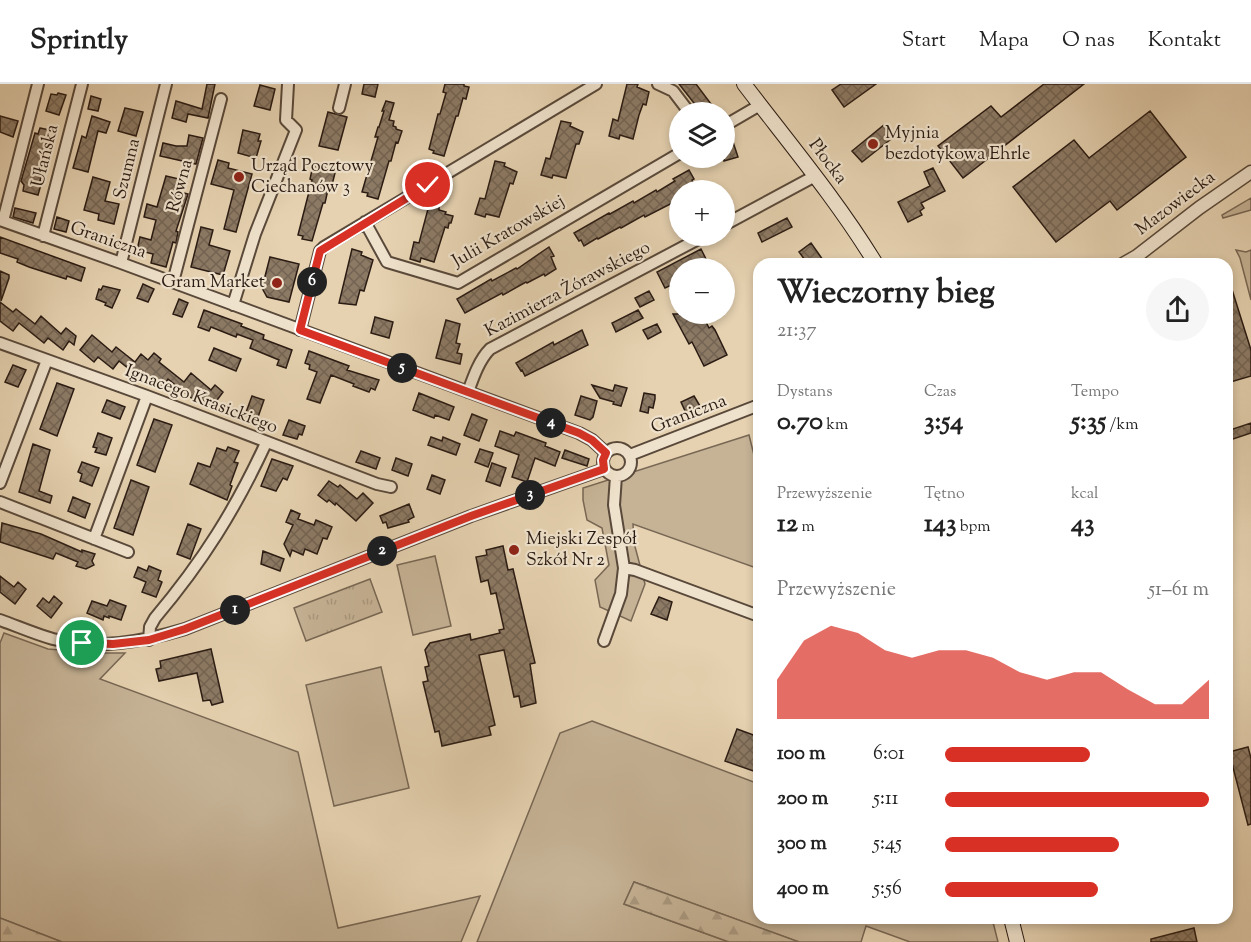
<!DOCTYPE html>
<html lang="pl">
<meta charset="utf-8">
<style>
body{margin:0;font-family:"Sorts Mill Goudy",serif;background:#f6f6f6;color:#222;height:100vh;display:flex;flex-direction:column;font-size:22px;white-space:nowrap}
*{box-sizing:border-box;margin:0}
p{font-size:20px;color:#767676}
.icon{flex:none;width:33px;height:33px;fill:none;stroke:currentColor;stroke-width:2;stroke-linecap:round;stroke-linejoin:round}
.map{position:relative;flex:1;overflow:hidden}
.drawer{position:absolute;left:753px;top:174px;width:480px;height:666px;display:flex;flex-direction:column;background:#fff;border-radius:18px;box-shadow:0 3px 9px #0003}
.drawer>*{flex:none}
.tools{position:absolute;left:669px;top:18px;display:grid;gap:12px}
.tools a{display:grid;place-items:center;width:66px;height:66px;border-radius:50%;background:#fff;box-shadow:0 3px 9px #0003;font-size:30px}
.pin{position:absolute;display:grid;place-items:center;width:51px;height:51px;color:#fff;margin:-26px;border:3px solid #fff;border-radius:50%;box-shadow:0 2px 6px #0007}
.km{position:absolute;width:30px;height:30px;margin:-15px;border-radius:50%;background:#222;color:#fff;font-size:16px;line-height:30px;text-align:center}
.round{display:grid;place-items:center;flex:none;width:63px;height:63px;border-radius:32px;background:#f6f6f6}
.summary{display:flex;align-items:center;justify-content:space-between;height:102px;padding:0 24px}
h1{font-size:33px;font-weight:700;line-height:45px}
.figures{display:grid;grid-template-columns:repeat(3,1fr);gap:9px;height:102px;padding:6px 24px}
.figures div{display:grid;align-content:center}
.figures b{font-size:26px;font-weight:700}
.figures small{font-size:16px;font-weight:400}
.figures p{font-size:16px}
.chart{height:168px;padding:12px 24px}
.chart p{display:flex;justify-content:space-between}
.chart svg{width:100%;height:108px;margin-top:6px;fill:#d93025;opacity:.7}
ul{padding:0 24px;list-style:none;font-size:20px}
li{display:grid;grid-template-columns:96px 72px 1fr;align-items:center;height:45px}
li i{height:15px;border-radius:8px;background:#d93025}
header{display:flex;align-items:center;gap:36px;box-sizing:border-box;height:84px;padding:0 30px;background:#fff;border-bottom:2px solid #e0e0e0}
header strong{font-size:28px}
nav{display:flex;gap:33px;margin-inline-start:auto;font-size:21px}
.map>svg:first-child{display:block}
.grass{fill:#c6b396;stroke:#786754;stroke-width:1.5}
.forest{fill:url(#forest-firs);stroke:#786754;stroke-width:1.5}
.park{fill:url(#park-tufts);stroke:#786754;stroke-width:1.5}
.building{fill:url(#building-cross-hatch);stroke:#2a1b13;stroke-width:1.5}
.lines{fill:none;stroke-linecap:round;stroke-linejoin:round}
.minor-casing{stroke:#59493a;stroke-width:14}
.tertiary-casing{stroke:#59493a;stroke-width:15}
.secondary-casing{stroke:#2a1b13;stroke-width:16}
.minor{stroke:#efe2cc;stroke-width:10}
.tertiary{stroke:#efe2cc;stroke-width:12}
.secondary{stroke:#efe2cc;stroke-width:14}
.route-casing{stroke:#fff;stroke-width:12}
.route{stroke:#d93025;stroke-width:8}
.poi-dot{fill:#8f2418;stroke:#efe2cc;stroke-width:2}
.labels{text-anchor:middle;dominant-baseline:central;stroke-width:4.5;stroke-linejoin:round;paint-order:stroke}
.poi-label{font-size:18px;fill:#2a1b13;stroke:#efe2cc;text-anchor:start}
.street-label{font-size:18px;fill:#2a1b13;stroke:#efe2cc}
</style>
<header>
<strong>Sprintly</strong>
<nav><a>Start</a><a>Mapa</a><a>O nas</a><a>Kontakt</a></nav>
</header>
<div class="map">
<svg width="1251" height="858" viewBox="0 0 1251 858">
<defs>
<pattern id="forest-firs" width="22" height="20" patternUnits="userSpaceOnUse" patternTransform="scale(1.5)"><rect width="22" height="20" fill="#c6b396"/><path d="M5 1l3.5 6h-7zM16 11l3.5 6h-7z" fill="#aa9980"/></pattern>
<pattern id="park-tufts" width="24" height="20" patternUnits="userSpaceOnUse" patternTransform="scale(1.5)"><rect width="24" height="20" fill="#c6b396"/><path d="M3 7l-1-3M5 7V3M7 7l1-3M15 17l-1-3M17 17v-4M19 17l1-3" fill="none" stroke="#aa9980"/></pattern>
<pattern id="building-cross-hatch" width="8" height="8" patternUnits="userSpaceOnUse" patternTransform="scale(1.5)"><rect width="8" height="8" fill="#8c7a65"/><path d="M0 0l8 8M0 8l8-8" fill="none" stroke="#736352"/></pattern>
</defs>
<rect width="100%" height="100%" fill="#e6d2b1"/>
<filter id="stains"><feTurbulence type="fractalNoise" baseFrequency=".00333" numOctaves="4"/><feColorMatrix values="0 0 0 0 .2 0 0 0 0 .09 0 0 0 0 .02 0 0 0 .5 -.17"/></filter>
<radialGradient id="worn" r=".72"><stop offset=".6" stop-color="#630" stop-opacity="0"/><stop offset="1" stop-color="#630" stop-opacity=".3"/></radialGradient>
<path class="grass" d="M1251,114v12l-28,8 -1,-3z
M1236,166l10,2 5,-2v50l-11,-42z
M749,351l10,40v94l-126,-45 1,19 11,41 -14,37 -31,-14 -5,-27 14,-15 -7,-37 -15,-8 -4,-20v-12z
M435,472l16,70 -38,9 -16,-70z
M4,549l44,16 46,4h31l-25,26 198,73 40,176 142,-32 -19,46h-399l-62,-24v-275z
M381,583l28,121 -75,18 -28,-121z
M592,637l167,63v134h233l6,24h-88l-44,-16 -5,16h-62l-165,-60 -10,22 105,38h-252l83,-209z"/>
<path class="forest" d="M634,798l165,60h-70l-105,-38z
M0,834l62,24h-62z"/>
<path class="park" d="M370,495l12,33 -76,29 -12,-33z"/>
<path class="building" d="M207,0h8l-7,34 -20,-4 -2,8 -14,-4 4,-17 26,8z
M364,0h14l-3,13 -13,-3z
M445,0h19v2l5,1 -3,12 -3,-1 -5,18h-2l-12,40 -11,-3 1,-2 -5,-2 9,-35h2l6,-21 -3,-1z
M627,0h11l-1,3 12,5 -3,13 -3,-1 -4,11 -6,24 -13,-4 -1,4 -10,-3 4,-17 5,2z
M679,0h17l21,28h-16z
M841,0h35l-32,23 -12,-17z
M1044,0h40l-121,94 -25,-32 53,-40 10,11z
M260,1l15,4 -5,21 -16,-4z
M58,9l8,2 -7,20 -13,-4 5,-17 6,1z
M91,12l10,3 -3,12 -10,-2z
M386,17l8,2 -5,17 5,1 -1,5 3,1v2l6,2 -4,12 -2,-1 -5,19h-2l-11,38 -11,-3 1,-3 -6,-1 16,-55h-3l3,-10h1l5,-16h-2z
M125,24l18,4 -7,24 -18,-5z
M1150,27l36,46 -69,53 -7,-9 -54,41 -43,-55 61,-47 15,18z
M328,28l19,5 -9,33 -19,-4z
M0,32l18,5 -5,16 -13,-5z
M92,32l18,6 -4,11 -8,-2 -10,41 -15,-4 9,-32 4,2z
M561,37l10,2 -1,3 13,6 -4,12h-3l-10,34 -13,-3 -1,3 -11,-3 5,-17 4,1z
M885,40l10,12 -33,26 -10,-11z
M40,44l10,2 -11,44 2,1 -1,6h2l-4,14 -15,-4 1,-6 -3,-4 14,-48 3,1z
M243,46l17,4 -2,7h3l-5,17 -18,-5z
M189,51l14,3 -7,26 -36,-8 3,-13 13,3h11z
M733,58l5,15 -14,4v-16z
M218,76l11,3 -1,5 24,6 -16,58 -12,-3 10,-39 -23,-6z
M495,77l10,2 -1,3 13,6 -4,12 -3,-1 -11,34 -13,-3 -1,3 -10,-3 5,-16 5,1z
M315,79l12,3 -1,3 9,4 -3,12h-3l-4,18h-2l-11,38 -10,-2 1,-3 -5,-1 14,-55 -2,-1 2,-9h2z
M933,84l12,23 -24,12 3,5 -4,3 2,4 -14,7 -10,-20 32,-16 -6,-14z
M689,86l5,9 -2,1 4,10h-16v9l-35,18 -1,-2 -23,13 -1,-1 -22,12 -1,-1 -13,8 -3,-6 -2,1 -5,-8 35,-20 1,1 23,-13 1,2 22,-13 1,2 18,-11 -2,-2z
M166,92l13,3 -3,12 12,3 -12,37 2,1 -2,11 -3,-1 -7,25 -15,-4 2,-9 -16,-4 3,-13 11,3 5,-20 -12,-3 3,-13 10,3z
M93,93l17,5 -5,19 14,3 -5,20 -16,-4 1,-6 -15,-4z
M429,121l10,2v3l7,2 -1,2 8,2 -2,7h-2l-1,5 -3,-1 -11,35 -13,-4 -1,4 -10,-3 4,-17 5,1z
M15,124l21,5 -3,10 -20,-6z
M57,133l12,4 -3,11 -12,-3z
M787,134l5,9 -30,15 -4,-9z
M201,143l12,3 -4,15 21,6 -7,24 -32,-8z
M0,153l85,31 -4,13 -14,-5 -1,3 -37,-12 -12,-5 1,-3 -18,-6z
M811,159l12,17 -6,4h-9l-9,-12z
M549,163l5,9 -3,1 5,12 -11,7 -1,-2 -17,9 -1,-1 -23,13 -1,-2 -37,20 -8,-14 34,-20 1,2 24,-13 1,1z
M352,165l10,3 -1,3 12,5 -9,31 -4,-1 -4,15 -17,-2z
M701,165l7,14 -5,2 2,3h-25v13l-15,7 -8,-16z
M270,173l29,7 -10,38 -22,-5 -5,-9z
M0,187l9,4v3l-8,23z
M1227,196h2l22,70v26l-24,7z
M143,200l11,5 -6,13 -11,-4z
M103,202l17,4 -8,18 -7,-3 1,-2 -10,-4 3,-10 2,1z
M649,207l5,9 -14,7 -5,-9z
M179,215l9,4 -6,14 -9,-3z
M0,218l13,10 3,-3 19,15 6,-8 20,18 5,-6 10,8 -2,9 -5,-4 -6,9 -15,-12 -4,5 -25,-20 -6,8 -13,-10z
M204,226l38,14 -1,2 23,9 -1,4 29,11 -6,18 -9,-3 2,-5 -29,-12 3,-8 -16,-6 -1,3 -25,-10 -2,4 -11,-4z
M638,226l5,8 -27,14 -4,-9z
M673,230h29l7,14 3,-2 3,4 12,25 -23,11 -12,-24 -3,2z
M375,233l18,5 -4,16 -18,-5z
M446,236l14,4 -4,19 4,1 -3,9 5,1 -2,10 -24,-6z
M657,240l4,8 -13,7 -5,-9z
M582,246l6,15 -63,31 -3,-6 -1,1 -5,-8 37,-21 1,3z
M92,251l20,17 4,-5 19,15 6,-8 7,6 6,-7 7,6 -2,3 25,20 7,-9 20,17 4,-5 8,7 -11,15 -15,-12 -3,5 -26,-21 -6,9 -15,-12 -3,5 -25,-20 -6,8 -15,-12 -4,5 -14,-12z
M214,264l27,11 -5,12 -27,-11z
M309,267l40,15 -2,4 32,10 -4,10 -4,-2 -2,4 -16,-6 1,-2 -23,-9 -11,28 -13,-4 10,-27 -8,-3 1,-4 -5,-2z
M13,281l13,5 -8,17 -13,-5z
M57,299l17,6 -17,47 -17,-7z
M592,301l21,6 2,-6 12,3 -6,18 -8,-2 1,-2 -14,-4z
M419,309l35,14 -5,13 -14,-5 -1,3 -21,-8z
M644,309l11,2v4l-2,9 -4,-1 -1,6 -8,-2z
M252,312l12,4 -7,20 -12,-5z
M581,312l16,5 -4,16 -3,3 -15,-5z
M694,312l6,10 -14,7 -5,-11z
M107,316l18,7 -5,12 -18,-7z
M472,330l15,6 -8,21 -15,-6z
M154,335l18,6 -17,47 -18,-7z
M289,336l16,6 -3,9 -3,-1 -2,5 -14,-4z
M1251,339v10l-24,8v-10z
M500,347l14,5 2,-4 30,11 -1,3 15,6 -5,14 -20,-8 -8,24 -15,-5 7,-22 -24,-9z
M98,349l14,5 -6,17 -11,-3 2,-4 -4,-1z
M431,353l11,4 1,-4 17,7 -4,11 -28,-10z
M33,360l17,6 -11,41 13,5 -2,7 -31,-11z
M228,363l11,4 -5,11 4,1 -8,22 2,1 -5,14 -37,-16 8,-21 12,4 7,-19 9,3z
M480,365l13,4 -5,14 -13,-5z
M565,366l24,9 -2,7 -25,-8z
M361,367l19,7 -4,11 -20,-7z
M396,374l16,6 -4,12 -16,-6z
M272,375l21,7 -6,14 -4,-2 -7,13 -15,-5z
M82,378l17,6 -7,18 -12,-5 2,-7 -4,-2z
M492,379l14,5 -6,18 -14,-5z
M432,391l13,5 -5,14 -13,-5z
M131,396l18,7 -16,48 -19,-7z
M329,397l9,6 2,-2 17,14 6,-6 10,10 -17,18 -20,-18 -1,2 -6,-5 -2,2 -9,-7z
M73,413l17,7 -5,14 -17,-7z
M409,420l5,13 -6,3 1,2 -21,6 -2,-6 -3,1 -3,-7z
M291,426l9,4 -2,5 16,6 2,-5 16,7 -5,12 -4,-1 -6,16 -12,-5 -2,6 -11,-5 -2,6 -6,-12 9,-19 -7,-3z
M2,439l39,11 41,18v-2l13,4 -3,7 2,4 -8,4 -10,-3 2,-4 -22,-9 -3,6 -53,-17z
M188,440l13,5 -11,30 -13,-5z
M503,462l5,24 5,-1 22,94 -5,1 6,39 -15,4 -2,-11 -5,1 -10,-47 -25,5 16,70 -6,2 2,8 -49,11 -3,-15 -4,1 -12,-50 5,-1 -3,-14 4,-1 -4,-16 5,-7 40,-9 1,6 29,-7 -1,-3 5,-1 -8,-36 -5,1 -3,-14 -7,2 -5,-25 11,-2 -1,-5z
M263,467l21,8 -4,12 -19,-7z
M149,482l12,5 -3,9 4,2 -6,15 -14,-5 4,-10 -12,-5 4,-10 9,4z
M0,492l14,11 4,-5 8,7 -11,15 -15,-12z
M54,512l8,7 -11,15 -14,-12 6,-8 6,5z
M659,513l13,5 -5,18 -16,-6z
M110,516l16,6 -5,14 -12,-4v2l-5,-2 -1,4 -16,-7 5,-12 15,5z
M211,565l12,53 -11,3 -2,-5 -7,1 -6,-28 -38,8 -3,-12 5,-1 -1,-7z
M737,645l22,8v36l-34,-12z
M1248,663l3,11v66l-3,1 -19,-73z
M1194,844l3,14h-46v-3z"/>
<g class="lines">
<defs>
<path id="minor" d="M658,0l15,7 16,21
M339,24l6,-24
M724,42l36,-21
M0,136l121,43 458,170 13,7 14,13
M3,137l35,-137
M365,138l22,40 71,21 222,-130
M724,141l91,-49
M43,152l39,-152
M121,179l45,-179
M173,198l48,-183
M233,221l22,-71 41,-104 -10,-10 2,-36
M300,246l20,-79 4,-4 272,-163
M0,259l147,53 230,88 14,3
M468,308c5,-14 11,-32 22,-43l214,-113
M603 378a14 14 0 1 1 28 0a14 14 0 1 1-28 0Z
M630,371l129,-50
M0,399l47,-123
M0,418l128,50
M94,455l53,-143
M624,484l11,2 124,46
M0,536c17,6 35,14 53,19 44,11 89,3 132,-10l286,-113 133,-47
M149,556l1,-13 5,-9c48,-57 80,-108 111,-175
M604,557l17,-47 3,-26 -10,-63 2,-29"/>
<path id="tertiary" d="M1123,180l14,-8 62,-48 52,-36"/>
<path id="secondary" d="M744,0c45,59 93,116 132,180
M1011,834l6,24"/>
</defs>
<use href="#minor" class="minor-casing"/>
<use href="#tertiary" class="tertiary-casing"/>
<use href="#secondary" class="secondary-casing"/>
<use href="#minor" class="minor"/>
<use href="#tertiary" class="tertiary"/>
<use href="#secondary" class="secondary"/>
</g>
<g class="lines">
<defs>
<path id="route" d="M82,559l31,1 36,-4 36,-11 286,-113 133,-47 -1,-9 3,-7 -14,-13 -13,-7 -279,-103 20,-79 108,-66"/>
</defs>
<use href="#route" class="route-casing"/>
<use href="#route" class="route"/>
</g>
<g class="poi-dot">
<circle cx="873" cy="60" r="6"/>
<circle cx="239" cy="93" r="6"/>
<circle cx="277" cy="199" r="6"/>
<circle cx="514" cy="466" r="6"/>
</g>
<g class="labels">
<g class="poi-label">
<text x="885" y="50">Myjnia<tspan x="885" dy="21">bezdotykowa Ehrle</tspan></text>
<text x="251" y="83">Urząd Pocztowy<tspan x="251" dy="21">Ciechanów 3</tspan></text>
<text x="265" y="199" text-anchor="end">Gram Market</text>
<text x="526" y="456">Miejski Zespół<tspan x="526" dy="21">Szkół Nr 2</tspan></text>
</g>
<g class="street-label">
<text transform="translate(46 72) rotate(-76)">Ułańska</text>
<text transform="translate(827 78) rotate(53)">Płocka</text>
<text transform="translate(128 85) rotate(-76)">Szumna</text>
<text transform="translate(181 102) rotate(-75)">Równa</text>
<text transform="translate(1176 120) rotate(-37)">Mazowiecka</text>
<text transform="translate(509 148) rotate(-30)">Julii Kratowskiej</text>
<text transform="translate(108 157) rotate(19)">Graniczna</text>
<text transform="translate(568 206) rotate(-28)">Kazimierza Żórawskiego</text>
<text transform="translate(201 316) rotate(21)">Ignacego Krasickiego</text>
<text transform="translate(689 331) rotate(-21)">Graniczna</text>
</g>
</g>
<rect width="100%" height="100%" filter="url(#stains)"/>
<rect width="100%" height="100%" fill="url(#worn)"/>
</svg>
<div class="tools">
<a><svg class="icon" aria-label="layers" viewBox="0 0 24 24"><path d="M12 4l9 5-9 5-9-5zM3 14l9 5 9-5"/></svg></a>
<a>+</a>
<a>−</a>
</div>
<div class="pin" style="left:82px;top:559px;background:#1e9e55"><svg class="icon" aria-label="arrive" viewBox="0 0 24 24"><path d="M6 21V4h12l-3 4 3 4H6"/></svg></div>
<div class="pin" style="left:428px;top:101px;background:#d93025"><svg class="icon" aria-label="check" viewBox="0 0 24 24"><path d="M5 12l5 5 9-10"/></svg></div>
<b class="km" style="left:235px;top:526px">1</b>
<b class="km" style="left:382px;top:467px">2</b>
<b class="km" style="left:530px;top:411px">3</b>
<b class="km" style="left:551px;top:339px">4</b>
<b class="km" style="left:402px;top:284px">5</b>
<b class="km" style="left:312px;top:198px">6</b>
<section class="drawer">
<div class="summary"><div><h1>Wieczorny bieg</h1><p>21:37</p></div><a class="round"><svg class="icon" aria-label="share" viewBox="0 0 24 24"><path d="M12 15V3M7 8l5-5 5 5M5 13v7h14v-7"/></svg></a></div>
<div class="figures">
<div><p>Dystans</p><b>0.70<small> km</small></b></div>
<div><p>Czas</p><b>3:54</b></div>
<div><p>Tempo</p><b>5:35<small> /km</small></b></div>
</div>
<div class="figures">
<div><p>Przewyższenie</p><b>12<small> m</small></b></div>
<div><p>Tętno</p><b>143<small> bpm</small></b></div>
<div><p>kcal</p><b>43</b></div>
</div>
<div class="chart"><p><span>Przewyższenie</span>51–61 m</p>
<svg viewBox="0 0 160 44" preserveAspectRatio="none"><path d="M0 44V28L10 12L20 6L30 9L40 16L50 19L60 16L70 16L80 19L90 25L100 28L110 25L120 25L130 32L140 38L150 38L160 28V44z"/></svg>
</div>
<ul>
<li><b>100 m</b>6:01<i style="width:55%"></i></li>
<li><b>200 m</b>5:11<i style="width:100%"></i></li>
<li><b>300 m</b>5:45<i style="width:66%"></i></li>
<li><b>400 m</b>5:56<i style="width:58%"></i></li>
</ul>
</section>
</div>
